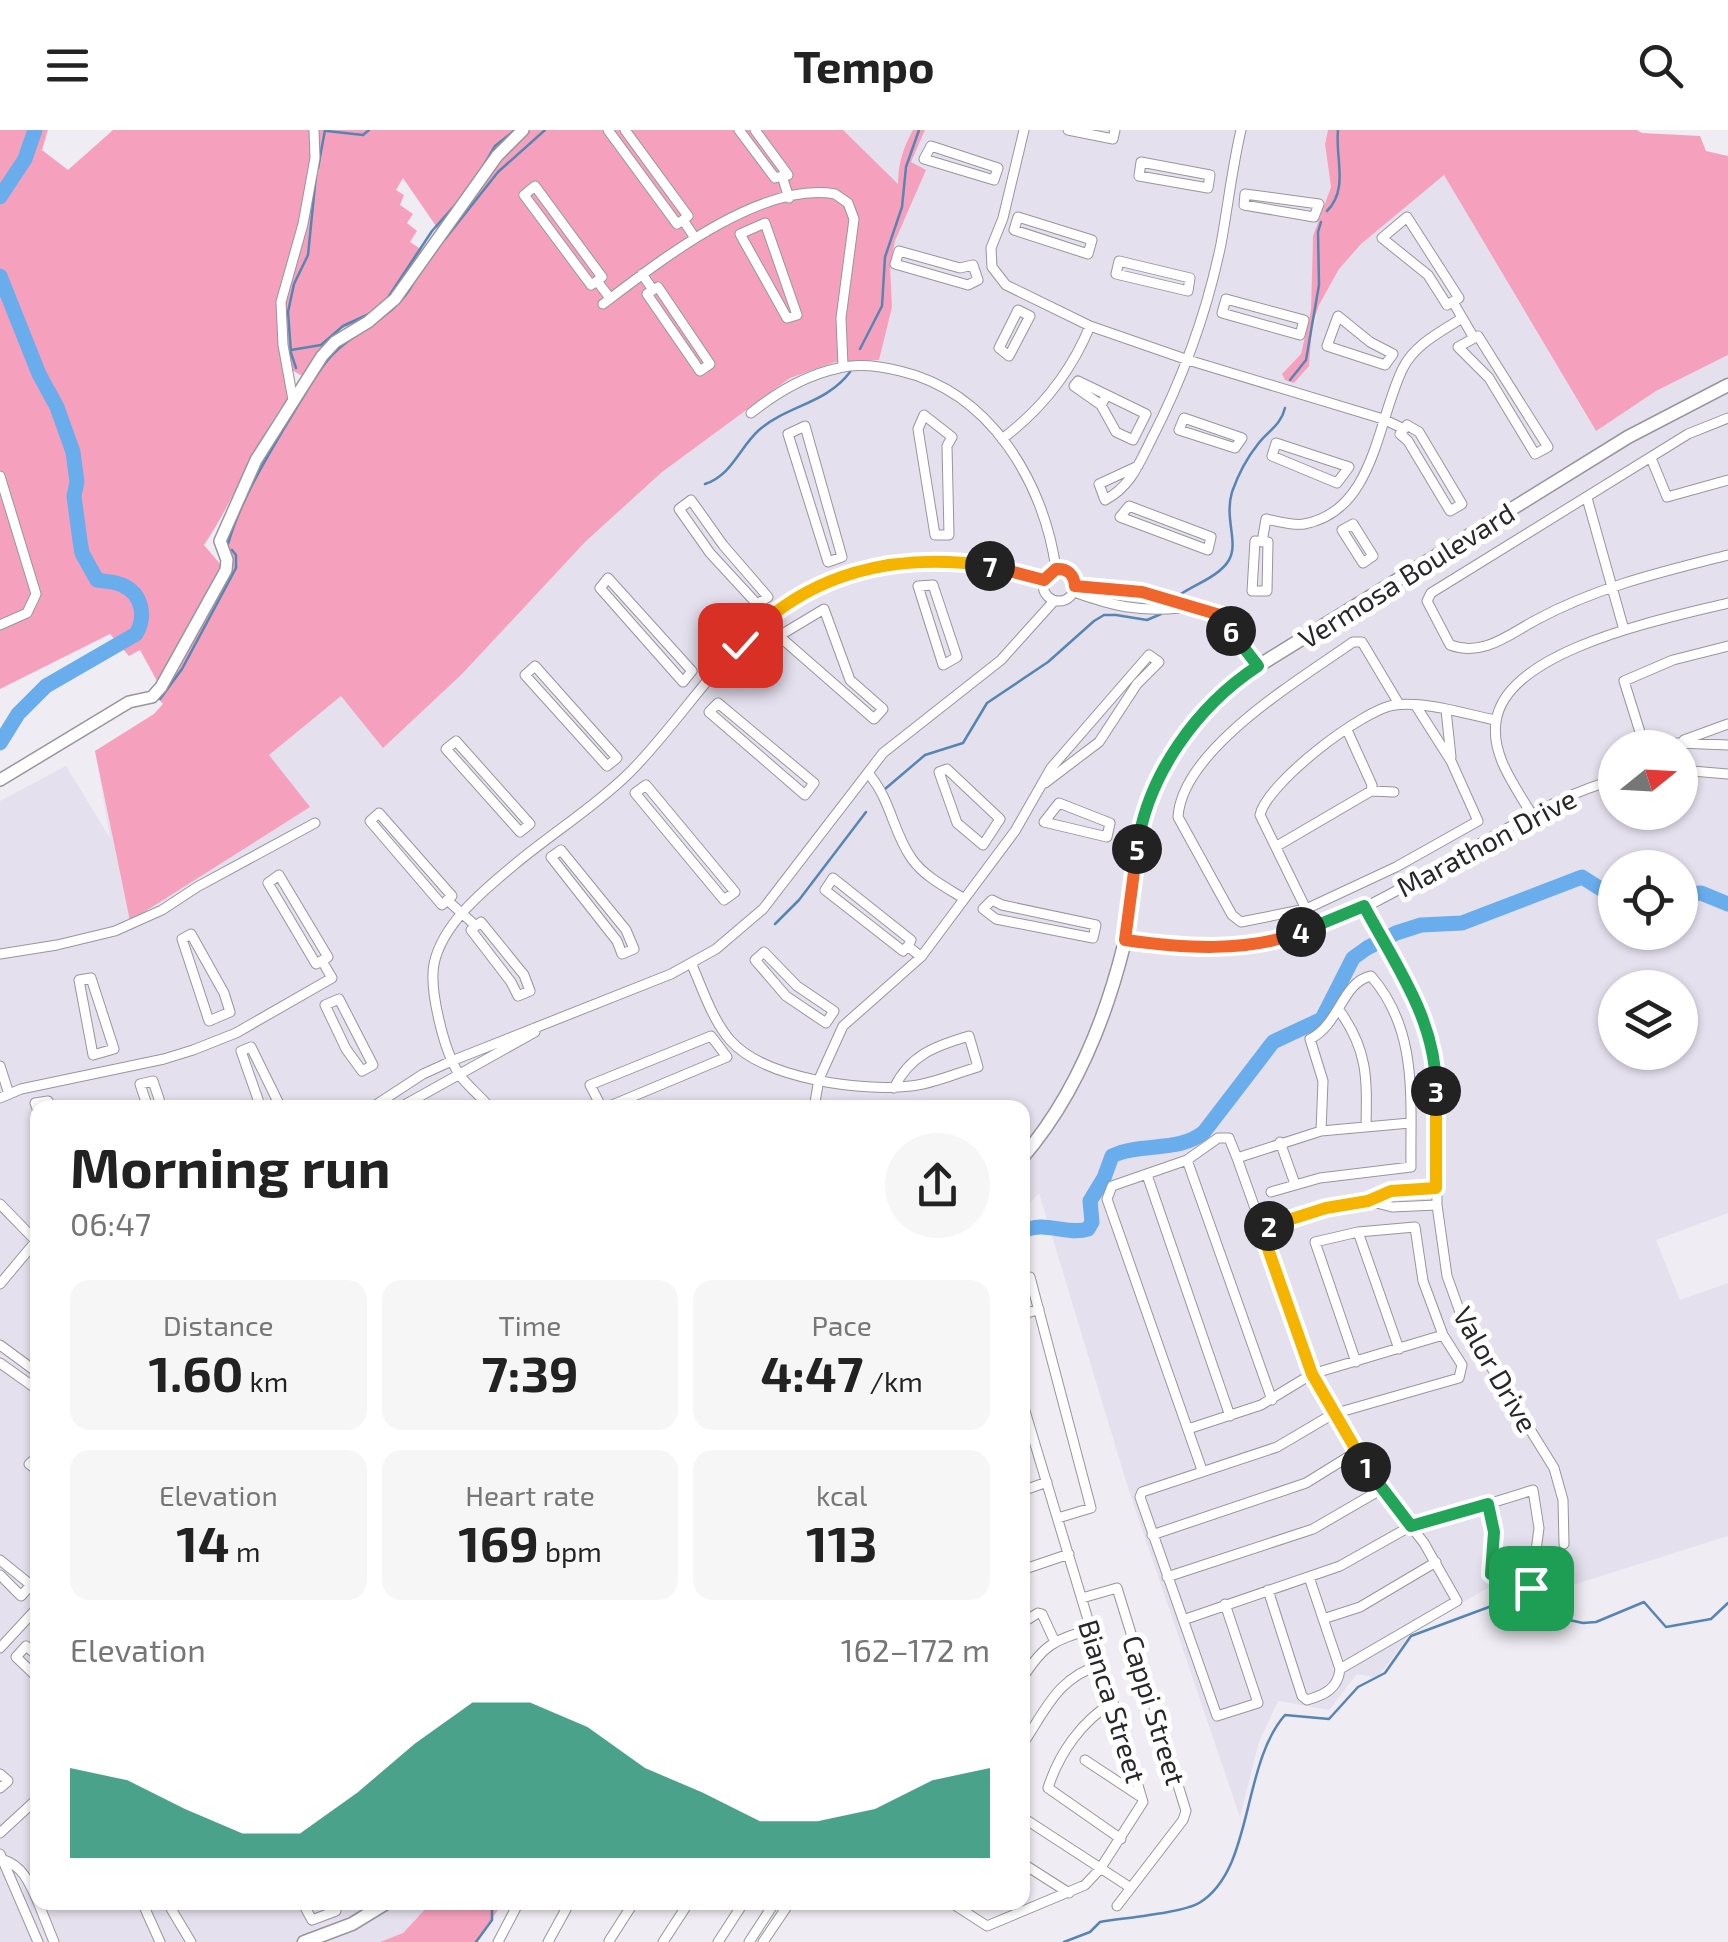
<!DOCTYPE html>
<meta charset="utf-8">
<style>
body{margin:0;font-family:"Exo 2",sans-serif;background:#f6f6f6;color:#222;height:100vh;display:flex;flex-direction:column;font-size:38px;white-space:nowrap}
*{box-sizing:border-box;margin:0}
p{font-size:32px;color:#767676}
.icon{flex:none;width:55px;height:55px;fill:none;stroke:currentColor;stroke-width:2;stroke-linecap:round;stroke-linejoin:round}
.map{position:relative;flex:1;overflow:hidden}
.side{position:absolute;left:30px;top:970px;width:1000px;height:810px;display:flex;flex-direction:column;background:#fff;border-radius:20px;box-shadow:0 2px 8px #0004}
.side>*{flex:none}
.needle{width:65px;rotate:72deg}
.controls{position:absolute;left:1598px;top:600px;display:grid;gap:20px}
.controls a{display:grid;place-items:center;width:100px;height:100px;border-radius:50%;background:#fff;box-shadow:0 2px 8px #0004;font-size:50px}
.pin{position:absolute;display:grid;place-items:center;width:85px;height:85px;color:#fff;margin:-42px;border-radius:20px;box-shadow:0 5px 15px #0006}
.km{position:absolute;width:50px;height:50px;margin:-25px;border-radius:50%;background:#222;color:#fff;font-size:28px;line-height:50px;text-align:center}
.round{display:grid;place-items:center;flex:none;width:105px;height:105px;border-radius:52px;background:#f6f6f6}
.overview{display:flex;align-items:center;justify-content:space-between;height:170px;padding:0 40px}
h1{font-size:55px;font-weight:700;line-height:75px}
.stats{display:grid;grid-template-columns:repeat(3,1fr);gap:15px;height:170px;padding:10px 40px}
.stats div{display:grid;align-content:center;border-radius:20px;background:#f6f6f6;text-align:center}
.stats b{font-size:50px;font-weight:700}
.stats small{font-size:28px;font-weight:400}
.stats p{font-size:28px}
.chart{height:280px;padding:20px 40px}
.chart p{display:flex;justify-content:space-between}
.chart svg{width:100%;height:180px;margin-top:10px;fill:#007c5a;opacity:.7}
header{display:flex;justify-content:space-between;align-items:center;height:130px;padding:0 40px;background:#fff;font-size:45px;font-weight:700}
.map>svg:first-child{display:block}
.built{fill:#e5e0ee;fill-rule:evenodd}
.green{fill:#f5a1be}
.lines{fill:none;stroke-linecap:round;stroke-linejoin:round}
.stream{stroke:#5685b2;stroke-width:2.5}
.river{stroke:#69aded;stroke-width:15}
.minor-casing{stroke:#98959c;stroke-width:11}
.tertiary-casing{stroke:#98959c;stroke-width:14}
.secondary-casing{stroke:#98959c;stroke-width:15}
.minor{stroke:#fff;stroke-width:9}
.tertiary{stroke:#fff;stroke-width:11}
.secondary{stroke:#fff;stroke-width:12}
.split-1-casing{stroke:#fff;stroke-width:20}
.split-2-casing{stroke:#fff;stroke-width:20}
.split-3-casing{stroke:#fff;stroke-width:20}
.split-4-casing{stroke:#fff;stroke-width:20}
.split-5-casing{stroke:#fff;stroke-width:20}
.split-6-casing{stroke:#fff;stroke-width:20}
.split-7-casing{stroke:#fff;stroke-width:20}
.split-8-casing{stroke:#fff;stroke-width:20}
.split-1{stroke:#22a559;stroke-width:12}
.split-2{stroke:#f5b400;stroke-width:12}
.split-3{stroke:#f5b400;stroke-width:12}
.split-4{stroke:#22a559;stroke-width:12}
.split-5{stroke:#f0652b;stroke-width:12}
.split-6{stroke:#22a559;stroke-width:12}
.split-7{stroke:#f0652b;stroke-width:12}
.split-8{stroke:#f5b400;stroke-width:12}
.labels{text-anchor:middle;dominant-baseline:central;stroke-width:10;stroke-linejoin:round;paint-order:stroke}
.street-label{font-size:28px;fill:#28272a;stroke:#fff}
</style>
<header><svg class="icon" aria-label="menu" viewBox="0 0 24 24"><path d="M4 6h16M4 12h16M4 18h16"/></svg>Tempo<svg class="icon" aria-label="search" viewBox="0 0 24 24"><circle cx="10" cy="10" r="6"/><path d="M15 15l6 6"/></svg></header>
<div class="map">
<svg width="1728" height="1812" viewBox="0 0 1728 1812">
<rect width="100%" height="100%" fill="#efecf3"/>
<path class="built" d="M582,0h746l-3,14 6,43 -18,49 -2,74 -10,44 -19,20 27,-28 10,-41 20,-36 22,-25 83,-70 151,256 61,-39 72,-36v858l-72,27 24,60 48,-17v253l-187,59 -24,-2 -22,-9 -82,46 -36,48 -20,-4 -28,36 -51,-9 -19,41 -19,75 -111,-326 -90,-298 -16,18 -1,-103h-984v794l393,1 -28,30 -23,9h-380v-1141l66,-35 44,72 -15,-87 59,-37 12,-14zM1615,618h65v64h-65zM1615,738h65v64h-65zM1615,858h65v64h-65z"/>
<path class="green" d="M0,0h48l-6,20 26,20 45,-40h198l2,22 -16,87 -15,51 -1,62 7,46c-34,45 -52,100 -84,147l17,20 -64,116 -17,-31 -11,6 -19,-22 -110,55z
M316,0h203l-81,99 -35,-51 -7,12 8,5 -4,10 13,9 -6,9 10,8 -7,11 12,8 -31,47 -19,18 -31,14 -14,14 -23,34 -14,-8 -5,-65z
M527,0h316l55,54c0,-20 5,-36 15,-54h12l-14,32 15,8 -31,71 -5,25 2,41 -13,53 -44,2 -45,16 -128,94 -77,70 -123,132 -79,74 -42,-52 -72,59 41,52 -180,114 -35,-170 59,-37 9,-10 -5,-6 20,-27 55,-105 -1,-12 -8,-9 34,-79 74,-117 34,-22z
M1328,0h309l5,3 58,3 6,15 22,5v199l-72,36 -60,40 -152,-256 -83,69 -22,25 -20,36 -7,21 -3,40 -15,17 -9,-3 -3,-6 19,-20 10,-44 2,-74 18,-49 -6,-43z
M431,1773v-1l72,1 -28,39h-95l23,-9z"/>
<g class="lines">
<path class="stream" d="M327,1l36,4 6,-5
M318,38l7,-38
M481,40l14,-24 20,-16
M1327,81c22,-22 8,-53 11,-81
M445,109l53,-67 47,-42
M387,169l45,-68 23,-26
M860,219l22,-43 3,-49 17,-50 4,-40 13,-37
M291,220l30,-5 22,-19 26,-12
M296,238l-5,-15 -3,-41 6,-28 14,-29 8,-80
M1290,250l16,-20 13,-75 -1,-53 3,-10
M705,354c27,-9 34,-36 54,-54 29,-25 67,-26 91,-58
M228,414c14,-49 44,-95 70,-139 11,-17 21,-37 35,-51 27,-27 63,-37 81,-72
M1178,466c15,-11 41,-19 51,-36 10,-17 -5,-42 3,-68 6,-17 14,-33 26,-48 10,-13 23,-19 27,-36
M160,569l22,-30 54,-101v-13l-4,-5
M885,659l40,-34 38,-12 24,-40 61,-41 46,-41 10,-6h12l31,5 14,-6
M775,794l24,-24 67,-88
M476,1812l16,-22v-18
M1064,1812l26,-10 10,-10c23,-4 82,-9 99,-19 55,-33 42,-138 86,-188l44,4 29,-32 27,-14 26,-37 86,-32 86,19 13,-1 48,-20 22,25 45,-8 17,-16"/>
<path class="river" d="M0,67l25,-38 10,-29
M0,146l39,98 18,33 16,45 4,30 -3,14 6,45 2,12 15,27c8,2 17,1 25,5 21,9 24,32 14,49l-90,52 -28,28 -18,29
M1680,765l21,-2 27,11
M1022,1102c22,-13 44,4 66,-3l4,-7 -2,-21 14,-23 8,-22c29,-14 67,-3 92,-24l69,-90 49,-23 31,-61 14,-10 29,-15 25,-8 41,-2 120,-46 33,21"/>
<defs>
<path id="minor" d="M608,0l69,94 6,-4
M625,0l63,86 -5,4 12,18
M739,0l36,48 7,-2
M755,0l33,45 -6,1 7,22
M1024,0l-21,88 -12,30 1,19 14,18 84,41 98,34 195,59 21,10
M1068,0l45,9 2,-9
M931,16l67,22 -4,12 -70,-21z
M1141,32l69,13 -2,13 -69,-12z
M1245,64l74,10 -5,13 -70,-12z
M1018,87l74,23 -4,14 -74,-24z
M1407,87l52,81 -12,7 -19,-30 -46,-37z
M765,93l32,92 -10,3 -47,-84z
M899,121l61,17 13,-3 5,15 -10,5 -73,-21z
M1119,131l71,17 -2,13 -72,-17z
M642,144l11,16 5,-3 52,77 -10,7 -53,-77 6,-4
M597,151l5,-4 -67,-91 -11,9 67,90 6,-4 13,17
M1226,169l78,21 -4,15 -78,-22z
M1453,172l21,36
M603,174c57,-43 157,-123 232,-110l13,9 6,16 -13,99 2,48
M1018,180l12,6 -21,40 -10,-8z
M1338,186l32,26 23,12 -8,11 -58,-19z
M1478,206l70,111 -13,7 -46,-76 -31,-31z
M1107,265l39,19 -13,26 -17,-8 -15,-27z
M293,270l-10,-55 -2,-43 22,-78 12,-66 -1,-28
M1101,275l-27,-19 4,-5 29,14
M751,283c26,-21 55,-38 88,-45 19,-5 41,-2 61,3 90,21 144,111 156,198
M924,285l28,22 -5,9 2,89h-14l-17,-106z
M1184,288l58,20 -7,10 -56,-18z
M1728,288l-40,16 -257,159 -4,8 23,44c33,12 58,-10 86,-25 61,-33 125,-48 192,-65
M1407,295l12,7 43,72 -12,7 -42,-70 -8,-7z
M805,296l37,131 -14,5 -40,-128z
M1002,309c40,-30 69,-67 88,-113
M1276,313l73,24 -12,16 -65,-27z
M1651,328l16,39 61,-17
M1138,336l-39,18 6,16c25,-13 34,-36 46,-60 32,-62 56,-128 70,-196 7,-38 11,-76 20,-114
M0,346l36,118 -9,19 -27,12
M1587,368l37,132
M691,370l32,45 45,52 -11,7 -47,-51 -31,-44z
M1129,376l82,31 -3,13 -88,-33z
M1353,394l20,32 -10,7 -21,-33z
M1255,411l13,1 -1,49h-15z
M1262,412l4,-23c11,2 27,7 38,5 71,-13 73,-104 99,-156 12,-24 38,-36 59,-50
M1043 455a16 16 0 1 1 32 0a16 16 0 1 1-32 0Z
M608,448l84,93 -9,11 -83,-94z
M933,455l24,72 -14,8 -25,-79z
M1075,456l67,6 78,23 38,51
M1074,462c39,14 64,20 106,16
M824,479l26,71 33,29 -9,10 -95,-83z
M535,536l82,92 -10,8 -82,-91z
M718,573l96,80 -9,12 -96,-83z
M1399,574l-37,-62h-9c-51,36 -171,107 -175,175l54,98 9,7 65,-13 90,-42 82,-46 -27,-60 -35,-55
M1446,580l5,47
M1684,610l44,-16
M456,611l74,83 -10,8 -74,-83z
M1645,618l-21,-67 49,-21 55,-14
M1652,618l26,-5 50,2
M947,639l53,50 -17,26 -26,-22 -18,-51z
M1680,640l48,4
M868,643c24,28 24,58 44,86 12,17 33,28 51,39
M646,655l89,107 -11,8 -89,-107z
M1371,661l23,1
M1059,673l51,20 -3,14 -63,-15z
M379,683l73,83 -10,9 -72,-84z
M1532,685c-16,-28 -41,-59 -36,-93 9,-73 173,-104 232,-119
M1277,716l94,-55 1,-6 -25,-55
M561,720l65,80 8,19 -12,5 -5,-13 -66,-84z
M279,745l49,82 -12,7 -48,-81z
M447,770l29,26
M992,770l10,5 94,20 -3,13 -97,-19 -13,-10z
M1364,776l50,91 18,48 4,28 1,132 10,71 14,39 14,26 79,127 9,32 1,44
M1306,779l-46,-94c7,-32 103,-106 135,-110 31,-4 70,9 100,15
M481,792l43,53 6,16 -12,5 -7,-14 -40,-52z
M191,804l33,59 6,19 -21,9 -27,-82z
M1125,810c55,8 113,12 167,-4 72,-21 139,-66 205,-102 38,-21 75,-43 118,-54
M908,816l-5,5 -78,-61 8,-12 78,62 -3,6 13,11
M764,822l33,34 37,25 -8,12 -40,-27 -31,-36z
M0,824l57,-9 58,-14 47,-21 35,-23 118,-64
M692,835c11,25 20,54 38,75 34,39 133,52 181,46 22,-2 45,-13 67,-19l-9,-31c-34,10 -59,19 -75,52
M91,848l23,71 -21,6 -14,-75z
M339,869l34,66 -11,6 -16,-22 -21,-44z
M1339,880c29,40 28,68 27,116
M0,936l9,28
M0,968l21,-9 143,-30 29,-9 43,-17 96,-55 -10,-17
M148,978l-8,-24 13,-3 9,27
M261,978l-20,-57 10,-4 30,61
M371,978l52,-34 31,-14 217,-86 45,-25 47,-40 120,-156 118,-93 53,-59
M399,978l136,-76
M490,978c-9,-12 -23,-22 -31,-34 -15,-23 -30,-84 -25,-110 8,-40 51,-75 80,-99 37,-31 79,-57 113,-90 57,-55 114,-157 187,-188 84,-35 143,-30 230,-7
M602,978l-12,-23 121,-49 16,21 -122,51
M814,978l5,-29 24,-53 78,-69 94,-126 36,-63 98,-113 10,7 -22,22 -38,58 -54,41
M38,981l-3,-8 13,-2 3,7
M1280,1012l15,42
M1237,1028l85,238 60,93 42,54 33,58 -117,68
M1187,1030l85,240
M1147,1045l83,241
M1271,1062l49,-14 91,-11c-1,-67 8,-136 -40,-191 -29,6 -31,48 -61,63l13,42 -2,50
M1369,1071l23,6 45,-2
M0,1074l36,37 -36,43
M1261,1099l65,-21 43,-7 22,-10 46,-2
M1358,1102l41,117
M1030,1147l61,231 -33,10
M1022,1185l17,-6
M0,1215l38,28
M0,1233l38,27
M1188,1299l73,-24 51,-31 131,-39 -20,-54 -8,-54 -57,5 -43,10 41,120
M38,1326l-9,8 9,7
M1202,1340l-95,-271 5,-13 75,-26 31,-22h11l8,20 84,-27 89,-8
M1022,1361l25,-9
M1152,1405l154,-52 50,-31
M0,1430l31,25 -10,11 -21,-21
M1022,1440l47,-16
M1167,1447l146,-48 69,-40
M1268,1460l34,106 5,4c17,-5 31,-11 33,-31l-31,-92
M1082,1468l35,-10 69,223 -3,9 -66,86
M1225,1474l33,99 -41,13 -77,-219 2,-5 135,-45 56,-33 126,-36 3,-13 -19,-30
M1323,1489l37,-12 76,-45
M1183,1490l157,-54 71,-40 77,-22 6,28 -3,42 11,8 29,6 8,-60 -6,-38 -45,14
M1022,1493l16,-10 4,1 12,26
M0,1518l38,-41
M38,1526l-12,-10 -10,11 22,21
M1022,1549c22,-35 31,-38 69,-50
M1113,1572c-31,19 -54,51 -65,86l73,51
M1022,1615c25,-37 35,-67 80,-81
M1085,1630l56,37
M0,1644l8,7 -8,7
M1022,1687l109,71
M0,1703l38,-35
M0,1724l38,88
M4,1730c19,6 26,24 34,42
M1022,1733l47,30
M38,1772l16,40
M142,1772l18,40
M167,1772l24,40
M302,1772l10,18 24,-9 -4,-9
M950,1772l37,24 98,-41 15,-16 43,-67 -121,-401
M609,1811l25,-39
M498,1812l21,-40
M548,1812l22,-40
M663,1812l26,-40
M718,1812l26,-40
M749,1812l26,-40
M763,1812l27,-40"/>
<path id="tertiary" d="M0,650l129,-78 23,-5 9,-10 65,-117 1,-10 -7,-19 36,-81 66,-104 13,-14 33,-20 27,-23 102,-143 26,-26"/>
<path id="secondary" d="M1022,1028c52,-60 83,-137 102,-213 8,-35 7,-71 15,-106 14,-70 60,-134 119,-173l370,-229 100,-52
M304,1812l48,-18 36,-22"/>
</defs>
<use href="#minor" class="minor-casing"/>
<use href="#tertiary" class="tertiary-casing"/>
<use href="#secondary" class="secondary-casing"/>
<use href="#minor" class="minor"/>
<use href="#tertiary" class="tertiary"/>
<use href="#secondary" class="secondary"/>
</g>
<g class="lines">
<defs>
<path id="split-1" d="M1366,1337l45,59 77,-22 6,28 -3,42 25,12 15,2"/>
<path id="split-2" d="M1269,1096l-8,3 51,145 54,93"/>
<path id="split-3" d="M1269,1096l57,-18 42,-7 23,-10 45,-3v-97"/>
<path id="split-4" d="M1301,802l63,-26c32,60 73,115 72,185"/>
<path id="split-5" d="M1137,719l-12,91c57,8 121,13 176,-8"/>
<path id="split-6" d="M1137,719c10,-74 60,-143 121,-183l-27,-35"/>
<path id="split-7" d="M990,436l54,14 12,-11c11,-1 18,5 19,17l67,6 78,23 11,16"/>
<path id="split-8" d="M740,515c67,-73 155,-93 250,-79"/>
</defs>
<use href="#split-1" class="split-1-casing"/>
<use href="#split-2" class="split-2-casing"/>
<use href="#split-3" class="split-3-casing"/>
<use href="#split-4" class="split-4-casing"/>
<use href="#split-5" class="split-5-casing"/>
<use href="#split-6" class="split-6-casing"/>
<use href="#split-7" class="split-7-casing"/>
<use href="#split-8" class="split-8-casing"/>
<use href="#split-1" class="split-1"/>
<use href="#split-2" class="split-2"/>
<use href="#split-3" class="split-3"/>
<use href="#split-4" class="split-4"/>
<use href="#split-5" class="split-5"/>
<use href="#split-6" class="split-6"/>
<use href="#split-7" class="split-7"/>
<use href="#split-8" class="split-8"/>
</g>
<g class="labels">
<g class="street-label">
<text transform="translate(1406 445) rotate(-32)">Vermosa Boulevard</text>
<text transform="translate(1486 712) rotate(-28)">Marathon Drive</text>
<text transform="translate(1496 1239) rotate(60)">Valor Drive</text>
<text transform="translate(1113 1571) rotate(73)">Bianca Street</text>
<text transform="translate(1155 1580) rotate(73)">Cappi Street</text>
</g>
</g>
</svg>
<div class="controls">
<a><svg class="needle" viewBox="-14 -14 28 28"><path d="M0-13l5 13h-10z" fill="#e53935"/><path d="M0 13l5-13h-10z" fill="#767676"/></svg></a>
<a><svg class="icon" aria-label="locate" viewBox="0 0 24 24"><circle cx="12" cy="12" r="6"/><path d="M12 2v4M12 18v4M2 12h4M18 12h4"/></svg></a>
<a><svg class="icon" aria-label="layers" viewBox="0 0 24 24"><path d="M12 4l9 5-9 5-9-5zM3 14l9 5 9-5"/></svg></a>
</div>
<div class="pin" style="left:1531px;top:1458px;background:#1e9e55"><svg class="icon" aria-label="arrive" viewBox="0 0 24 24"><path d="M6 21V4h12l-3 4 3 4H6"/></svg></div>
<div class="pin" style="left:740px;top:515px;background:#d93025"><svg class="icon" aria-label="check" viewBox="0 0 24 24"><path d="M5 12l5 5 9-10"/></svg></div>
<b class="km" style="left:1366px;top:1337px">1</b>
<b class="km" style="left:1269px;top:1096px">2</b>
<b class="km" style="left:1436px;top:961px">3</b>
<b class="km" style="left:1301px;top:802px">4</b>
<b class="km" style="left:1137px;top:719px">5</b>
<b class="km" style="left:1231px;top:501px">6</b>
<b class="km" style="left:990px;top:436px">7</b>
<section class="side">
<div class="overview"><div><h1>Morning run</h1><p>06:47</p></div><a class="round"><svg class="icon" aria-label="share" viewBox="0 0 24 24"><path d="M12 15V3M7 8l5-5 5 5M5 13v7h14v-7"/></svg></a></div>
<div class="stats">
<div><p>Distance</p><b>1.60<small> km</small></b></div>
<div><p>Time</p><b>7:39</b></div>
<div><p>Pace</p><b>4:47<small> /km</small></b></div>
</div>
<div class="stats">
<div><p>Elevation</p><b>14<small> m</small></b></div>
<div><p>Heart rate</p><b>169<small> bpm</small></b></div>
<div><p>kcal</p><b>113</b></div>
</div>
<div class="chart"><p><span>Elevation</span>162–172 m</p>
<svg viewBox="0 0 160 44" preserveAspectRatio="none"><path d="M0 44V22L10 25L20 32L30 38L40 38L50 28L60 16L70 6L80 6L90 12L100 22L110 28L120 35L130 35L140 32L150 25L160 22V44z"/></svg>
</div>
</section>
</div>
